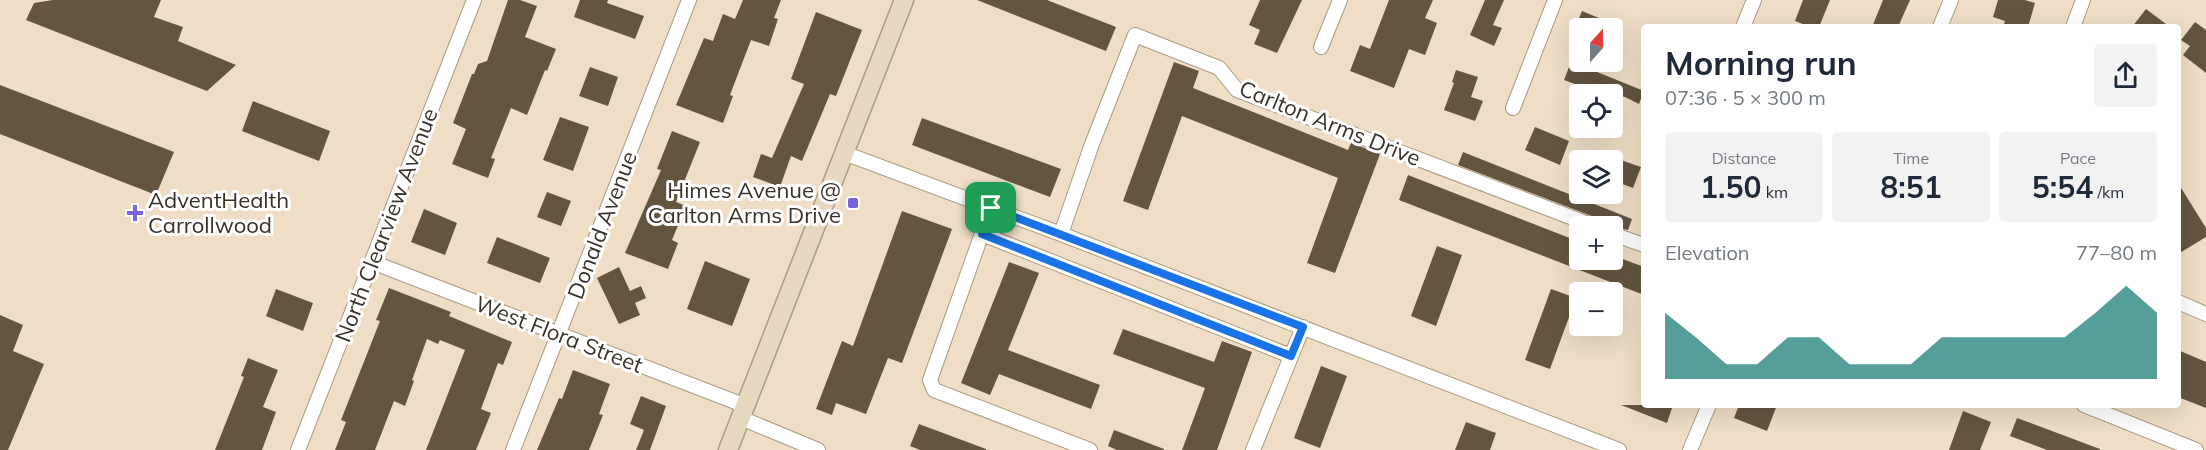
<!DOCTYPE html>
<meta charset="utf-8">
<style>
body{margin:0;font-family:Mulish,sans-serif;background:#f2f2f3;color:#1f2937;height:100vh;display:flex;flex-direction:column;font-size:22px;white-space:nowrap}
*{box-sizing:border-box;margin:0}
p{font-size:20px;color:#747a83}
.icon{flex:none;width:33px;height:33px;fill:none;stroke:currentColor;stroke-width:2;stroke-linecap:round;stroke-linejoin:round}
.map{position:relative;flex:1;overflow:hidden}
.drawer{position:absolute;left:1641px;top:24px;width:540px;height:384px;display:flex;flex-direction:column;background:#fff;border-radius:6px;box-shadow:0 6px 24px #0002}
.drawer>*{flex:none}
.needle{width:39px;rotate:21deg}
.fabs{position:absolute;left:1569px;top:18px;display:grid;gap:12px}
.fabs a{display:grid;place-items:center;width:54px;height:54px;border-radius:6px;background:#fff;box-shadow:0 6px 24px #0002;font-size:30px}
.pin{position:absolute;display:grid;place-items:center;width:51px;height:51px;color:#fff;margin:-26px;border-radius:12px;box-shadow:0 3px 9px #0006}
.round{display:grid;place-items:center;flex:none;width:63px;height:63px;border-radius:6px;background:#f2f2f3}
.overview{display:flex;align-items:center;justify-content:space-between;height:102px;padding:0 24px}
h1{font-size:33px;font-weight:700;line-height:45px}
.stats{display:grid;grid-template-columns:repeat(3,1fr);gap:9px;height:102px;padding:6px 24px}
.stats div{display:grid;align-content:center;border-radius:6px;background:#f2f2f3;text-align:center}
.stats b{font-size:30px;font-weight:700}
.stats small{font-size:16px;font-weight:400}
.stats p{font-size:16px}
.chart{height:168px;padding:12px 24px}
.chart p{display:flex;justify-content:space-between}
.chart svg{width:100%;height:108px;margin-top:6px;fill:#0f766e;opacity:.7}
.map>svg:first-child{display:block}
.building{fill:#64553f}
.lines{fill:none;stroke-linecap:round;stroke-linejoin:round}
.street-casing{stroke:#ab9b83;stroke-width:16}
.secondary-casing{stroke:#ab9b83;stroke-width:21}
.street{stroke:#fff;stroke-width:14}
.secondary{stroke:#e7d9c0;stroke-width:18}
.route-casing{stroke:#fff;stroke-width:12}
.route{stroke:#1a73e8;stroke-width:8}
.poi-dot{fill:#7a63de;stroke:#fff;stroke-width:2}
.labels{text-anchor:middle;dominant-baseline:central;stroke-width:6;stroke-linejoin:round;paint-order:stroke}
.street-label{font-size:22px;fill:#383228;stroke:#fff}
.poi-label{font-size:22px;fill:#383228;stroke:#fff;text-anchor:end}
</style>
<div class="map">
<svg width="2206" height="450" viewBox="0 0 2206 450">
<rect width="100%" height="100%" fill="#efdec5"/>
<path class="building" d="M53,0h108l-7,17 29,10 -5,14 58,24 -29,26 -181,-71 8,-17z
M508,0h12l17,6 -12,31 31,12 -9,22 -2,-1 -18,45 -16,-7 -20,50 4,1 -7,19 -36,-14 14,-35 -13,-6 19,-49h2l4,-10 9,-3z
M580,0h28l-1,3 37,13 -9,23 -61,-22z
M743,0h38l-7,18 4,1 -9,27 -18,-6 -21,55 3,1 -10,27 -47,-18 28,-67 9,3 10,-27 12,5z
M977,0h70l69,27 -10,24z
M1260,0h42l-25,53 -23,-9 6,-14 -11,-5z
M1389,0h44l-8,18 12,5 -12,32 -16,-6 -15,39 -44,-17 10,-26 10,4z
M1485,0h19l-11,25 9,3 -8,18 -24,-11z
M1803,0h27l-11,27h-8l-16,-6z
M1883,0h27l-12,27h-26z
M1998,0h27l10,3 -7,24h-25l2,-6 -12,-4z
M2146,9l24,18h-38z
M1582,11l41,17h-48z
M816,12l46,18 -26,66 -6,-2 -28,67 -11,-5 -11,31 -27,-10 8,-23 11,4 32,-74 -13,-5z
M2195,22l11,8v43l-23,-18 7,-9 -9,-6z
M1174,62l25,9 -6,17 155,62 3,-7 29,11 -45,119 -28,-10 31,-85 -156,-62 -34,94 -25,-9z
M1571,62h31l-5,10 47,19 -5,13 -14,-7 -33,-9 -1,2 -27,-10z
M590,67l28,10 -10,29 -29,-10z
M1456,70l22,7 -7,20 12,4 -8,20 -31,-11 10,-27 -2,-1z
M0,85l174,67 -18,43 -156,-61z
M253,101l77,30 -11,30 -77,-30z
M560,117l29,10 -16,44 -30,-11z
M922,118l139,51 -11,28 -138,-52z
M1535,127l34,14 -9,24 -35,-15z
M672,131l28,11 -24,60 10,4 -14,34 6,3 -10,26 -43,-16 36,-83 -4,-1z
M1463,152l169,67 -4,11 -19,-4 -7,-3 -5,-5 -139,-53z
M1612,157l29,10 -8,21 -21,-8z
M1408,175l172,67v18h32v-5l32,12v28l-245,-95z
M2178,183l28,45v9l-28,17z
M547,192l24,9 -10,25 -24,-9z
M424,209l33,14 -12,32 -34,-13z
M902,211l50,18 -50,134 -14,-5 -22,56 -30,-11 -4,12 -16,-6 26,-68 11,5z
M497,237l53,21 -10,25 -53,-20z
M1437,246l25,9 -26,71 -25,-10z
M705,261l45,18 -18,47 -45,-17z
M1009,262l30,11 -31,77 92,35 -9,24 -92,-35 -9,21 -29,-12z
M619,267l11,24 11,-5 5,12 -11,5 5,12 -21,9 -22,-46z
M389,288l62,24 -2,4 63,26 -9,23 -5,-2 -17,46 10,4 -15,37h-50l39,-100 -25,-10 -2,4 -11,-5 -15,41 2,1 -9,25 -11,-5 -19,49h-40l11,-28 -5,-2 39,-99 -4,-1z
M276,289l37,14 -10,28 -37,-15z
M1551,289l25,9 -26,71 -25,-9z
M0,315l23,10 -10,26 31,13 -36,86h-8z
M1123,329l91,33 8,-21 30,11 -35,98h-35l23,-62 -92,-34z
M2178,350l28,12v46l-28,-11z
M248,358l30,12 -15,37 13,5 -14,38h-47l29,-73 -3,-1z
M1321,366l26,10 -27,72 -26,-10z
M573,370l37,14 -11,30 4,1 -14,35h-52l22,-52 3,1z
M641,396l25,10 -16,44h-14l8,-20 -14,-6z
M1621,405h52l-6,18z
M1739,405h38l-10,26 -33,-13z
M1963,411l28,11 -11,28h-31z
M2017,418l83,31v1h-53l-37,-14z
M1466,422l30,11 -6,17h-35z
M919,424l67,25v1h-66l-10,-4z
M1114,430l50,19v1h-47l-9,-4z"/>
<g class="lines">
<defs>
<path id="street" d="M1743,27l11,-27
M1940,27l11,-27
M2073,27l10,-27
M1321,47l19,-47
M1513,108l42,-108
M844,153l217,81 31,-90 43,-109 84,33 18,22 357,136
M991,208l-61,172 4,10 156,60
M982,234l309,122
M1061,234l558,216
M1612,234l32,11
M372,262l374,144
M2178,302l28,12
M2084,405l112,45
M741,418l77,32
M298,450l176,-450
M513,450l176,-450
M1253,450l50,-123
M1690,450l19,-45"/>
<path id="secondary" d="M728,450l176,-450"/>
</defs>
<use href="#street" class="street-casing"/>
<use href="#secondary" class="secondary-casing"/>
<use href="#street" class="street"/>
<use href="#secondary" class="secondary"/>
</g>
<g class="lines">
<defs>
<path id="route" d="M991,208l312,119 -12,29 -309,-122z"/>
</defs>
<use href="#route" class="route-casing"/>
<use href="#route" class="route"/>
</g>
<g class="poi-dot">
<rect x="847" y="197" width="12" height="12" rx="3"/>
<path d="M132 204h6v6h6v6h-6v6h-6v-6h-6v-6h6z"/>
</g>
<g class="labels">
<g class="street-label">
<text transform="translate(1330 123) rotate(22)">Carlton Arms Drive</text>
<text transform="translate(386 225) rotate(-69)">North Clearview Avenue</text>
<text transform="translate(602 225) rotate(-69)">Donald Avenue</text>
<text transform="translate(559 334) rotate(21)">West Flora Street</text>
</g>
<g class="poi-label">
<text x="841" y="190">Himes Avenue @<tspan x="841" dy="25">Carlton Arms Drive</tspan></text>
<text x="148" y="200" text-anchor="start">AdventHealth<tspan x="148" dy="25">Carrollwood</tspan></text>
</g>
</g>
</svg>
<div class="fabs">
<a><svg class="needle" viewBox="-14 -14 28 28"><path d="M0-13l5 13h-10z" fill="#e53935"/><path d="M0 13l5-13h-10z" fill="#747a83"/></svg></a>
<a><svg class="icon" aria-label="locate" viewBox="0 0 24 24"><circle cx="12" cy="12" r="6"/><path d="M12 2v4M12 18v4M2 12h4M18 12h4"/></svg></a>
<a><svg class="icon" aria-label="layers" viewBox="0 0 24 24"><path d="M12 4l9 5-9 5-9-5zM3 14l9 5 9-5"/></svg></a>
<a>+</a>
<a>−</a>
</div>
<div class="pin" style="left:991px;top:208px;background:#1e9e55"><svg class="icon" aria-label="arrive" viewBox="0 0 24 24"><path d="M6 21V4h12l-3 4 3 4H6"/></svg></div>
<section class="drawer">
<div class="overview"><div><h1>Morning run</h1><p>07:36 · 5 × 300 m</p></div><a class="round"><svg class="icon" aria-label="share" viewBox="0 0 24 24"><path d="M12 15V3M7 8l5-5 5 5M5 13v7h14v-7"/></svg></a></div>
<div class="stats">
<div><p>Distance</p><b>1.50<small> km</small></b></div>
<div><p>Time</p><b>8:51</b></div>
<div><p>Pace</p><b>5:54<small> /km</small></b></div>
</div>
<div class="chart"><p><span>Elevation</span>77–80 m</p>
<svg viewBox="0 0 160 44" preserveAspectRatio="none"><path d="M0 44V17L10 27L20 38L30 38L40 27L50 27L60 38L70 38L80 38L90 27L100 27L110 27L120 27L130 27L140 17L150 6L160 17V44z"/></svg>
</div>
</section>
</div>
